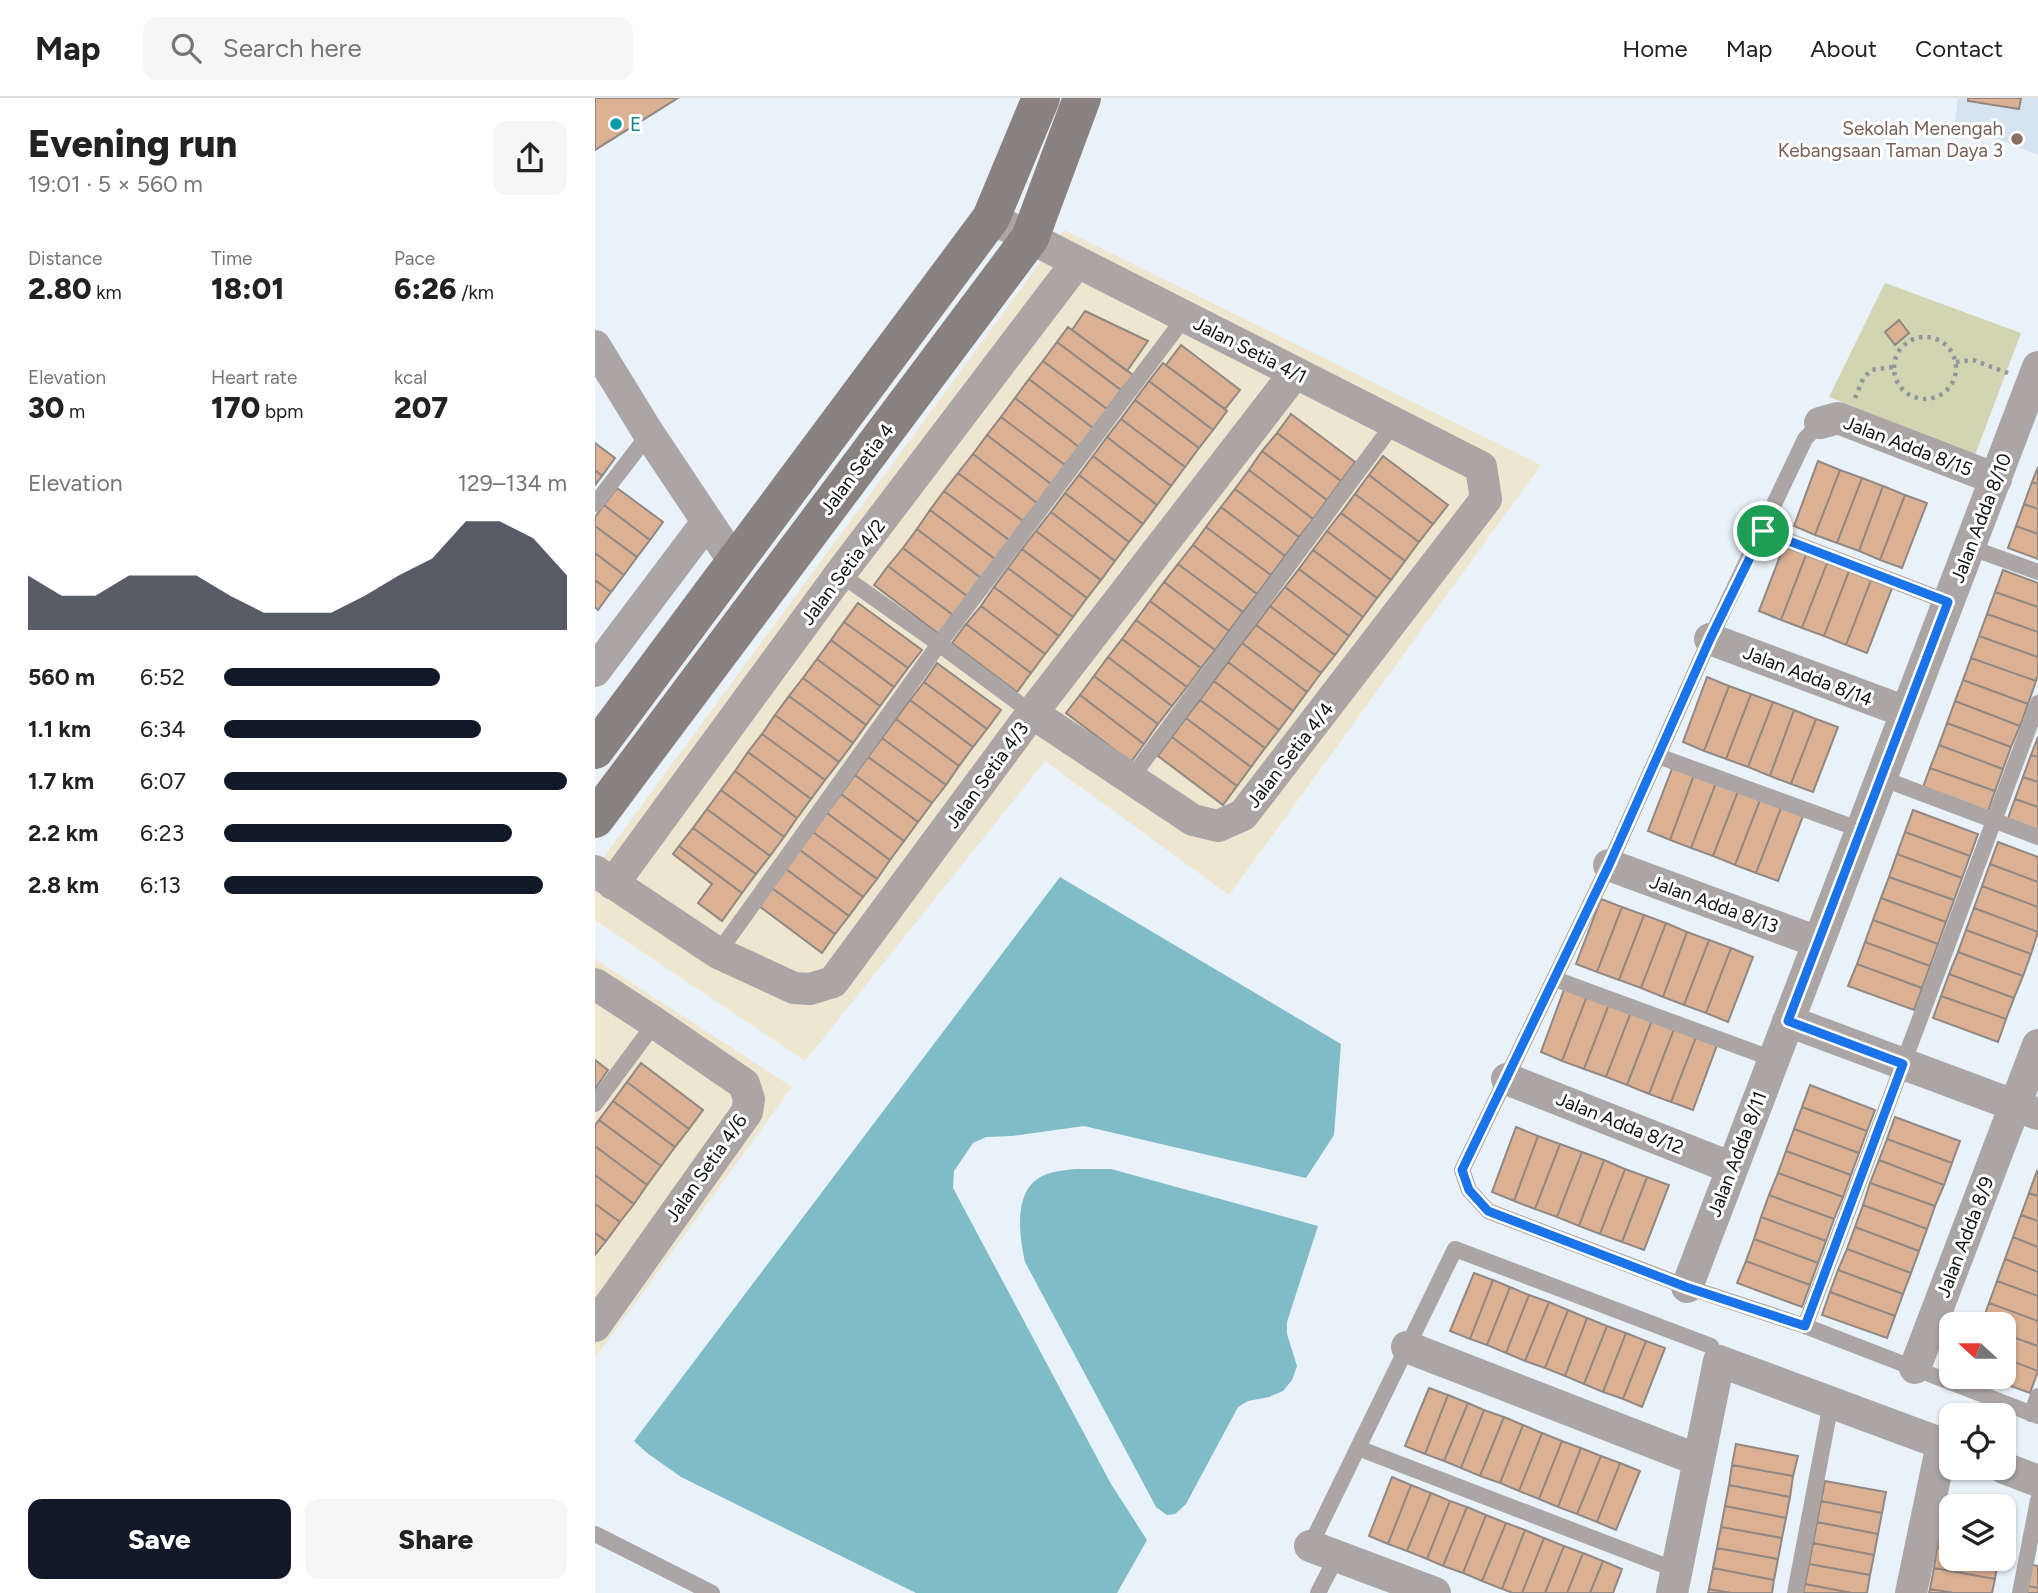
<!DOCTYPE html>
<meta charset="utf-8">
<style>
body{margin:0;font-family:Figtree,sans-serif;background:#f6f6f6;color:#222;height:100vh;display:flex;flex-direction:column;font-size:26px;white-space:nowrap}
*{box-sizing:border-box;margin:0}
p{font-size:23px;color:#767676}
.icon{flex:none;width:38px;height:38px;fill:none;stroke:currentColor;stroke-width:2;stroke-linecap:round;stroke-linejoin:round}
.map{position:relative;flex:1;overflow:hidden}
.details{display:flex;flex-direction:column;background:#fff;width:595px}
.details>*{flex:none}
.needle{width:46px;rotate:291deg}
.tools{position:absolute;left:1344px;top:1214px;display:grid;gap:14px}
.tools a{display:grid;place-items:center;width:77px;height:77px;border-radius:14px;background:#fff;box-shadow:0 2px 5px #0004;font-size:35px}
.pin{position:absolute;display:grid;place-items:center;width:60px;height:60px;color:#fff;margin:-30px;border:4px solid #fff;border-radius:50%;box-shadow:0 2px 7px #0007}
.round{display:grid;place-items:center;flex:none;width:74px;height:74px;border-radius:14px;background:#f6f6f6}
.overview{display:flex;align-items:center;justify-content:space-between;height:119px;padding:0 28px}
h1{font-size:38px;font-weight:800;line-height:52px}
.metrics{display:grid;grid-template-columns:repeat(3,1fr);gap:10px;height:119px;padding:7px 28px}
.metrics div{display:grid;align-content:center}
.metrics b{font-size:30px;font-weight:800}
.metrics small{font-size:19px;font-weight:400}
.metrics p{font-size:19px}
.chart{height:196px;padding:14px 28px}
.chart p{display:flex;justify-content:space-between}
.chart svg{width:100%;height:126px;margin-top:7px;fill:#111827;opacity:.7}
.primary-button{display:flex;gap:14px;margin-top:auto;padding:14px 28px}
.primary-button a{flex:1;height:80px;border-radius:14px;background:#111827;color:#fff;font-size:28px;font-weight:800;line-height:80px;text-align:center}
.primary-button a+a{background:#f6f6f6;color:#222}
ul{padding:0 28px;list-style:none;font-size:23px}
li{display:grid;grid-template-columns:112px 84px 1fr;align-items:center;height:52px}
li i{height:18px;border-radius:9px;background:#111827}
header{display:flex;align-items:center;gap:42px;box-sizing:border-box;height:98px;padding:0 35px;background:#fff;border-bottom:2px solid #e0e0e0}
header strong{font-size:33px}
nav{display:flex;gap:38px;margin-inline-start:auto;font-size:24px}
.search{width:490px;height:63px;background:#f6f6f6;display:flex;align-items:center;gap:18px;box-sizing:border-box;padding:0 24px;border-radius:14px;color:#767676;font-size:26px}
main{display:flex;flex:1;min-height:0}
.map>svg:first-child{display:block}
.commercial{fill:#efe6d0}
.built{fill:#d6e4f1}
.green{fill:#d3d5b2}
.water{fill:#7fbcc7}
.building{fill:#dbb093;stroke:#918883;stroke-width:2}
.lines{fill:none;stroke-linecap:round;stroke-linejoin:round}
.path{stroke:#91979d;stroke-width:4.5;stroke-dasharray:3.5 5;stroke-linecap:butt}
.lane{stroke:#aba6a5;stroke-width:16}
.street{stroke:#aba6a5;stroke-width:32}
.secondary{stroke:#898281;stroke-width:38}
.route-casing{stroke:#fff;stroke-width:14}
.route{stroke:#1a73e8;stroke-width:9}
.culture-dot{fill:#0f9aa8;stroke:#fff;stroke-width:2.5}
.education-dot{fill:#8d6e63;stroke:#fff;stroke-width:2.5}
.labels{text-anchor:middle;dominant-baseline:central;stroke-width:6;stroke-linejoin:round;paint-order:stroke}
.culture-label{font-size:19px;fill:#0d838f;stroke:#fff;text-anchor:start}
.education-label{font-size:19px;fill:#785e54;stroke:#fff;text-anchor:end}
.street-label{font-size:19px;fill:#101316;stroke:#fff}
</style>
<header>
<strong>Map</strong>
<div class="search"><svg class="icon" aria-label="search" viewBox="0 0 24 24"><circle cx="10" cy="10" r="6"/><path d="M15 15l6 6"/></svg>Search here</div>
<nav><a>Home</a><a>Map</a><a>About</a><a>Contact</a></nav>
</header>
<main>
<section class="details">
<div class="overview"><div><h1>Evening run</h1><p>19:01 · 5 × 560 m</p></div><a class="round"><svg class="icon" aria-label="share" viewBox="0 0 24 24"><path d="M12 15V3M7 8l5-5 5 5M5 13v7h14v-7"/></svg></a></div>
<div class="metrics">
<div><p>Distance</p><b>2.80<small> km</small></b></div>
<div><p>Time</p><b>18:01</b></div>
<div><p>Pace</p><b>6:26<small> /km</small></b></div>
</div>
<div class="metrics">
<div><p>Elevation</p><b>30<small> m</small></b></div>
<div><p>Heart rate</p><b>170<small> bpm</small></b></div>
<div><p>kcal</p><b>207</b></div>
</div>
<div class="chart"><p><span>Elevation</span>129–134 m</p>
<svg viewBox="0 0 160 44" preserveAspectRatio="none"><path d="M0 44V25L10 32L20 32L30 25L40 25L50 25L60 32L70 38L80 38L90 38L100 32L110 25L120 19L130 6L140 6L150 12L160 25V44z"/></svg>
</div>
<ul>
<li><b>560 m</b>6:52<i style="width:63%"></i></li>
<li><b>1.1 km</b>6:34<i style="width:75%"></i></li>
<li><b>1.7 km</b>6:07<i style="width:100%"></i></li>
<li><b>2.2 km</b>6:23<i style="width:84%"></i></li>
<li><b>2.8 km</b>6:13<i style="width:93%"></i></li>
</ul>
<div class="primary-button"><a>Save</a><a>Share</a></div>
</section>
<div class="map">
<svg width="1443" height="1495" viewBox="0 0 1443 1495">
<rect width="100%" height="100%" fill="#e9f1f9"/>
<path class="commercial" d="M469,132l477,235 -312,430 -184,-134 -240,300 -210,-141v-51z
M0,861l197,128 -197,271z"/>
<path class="built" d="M1363,0h80v57l-83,-33z"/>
<path class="green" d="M1290,185l136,50 -46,122 -146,-58z"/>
<path class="water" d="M465,779l281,167 -7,91 -28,43 -222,-52 -72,10 -26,1 -13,6 -19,28 -1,17 158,296 36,56 -30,53h-201l-235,-116 -34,-24 -13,-12z
M480,1071h36l207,57 -31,96v12l10,32 -5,14 -9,11 -14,6 -21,4 -10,6 -52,97 -11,10 -8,1 -11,-8 -131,-245c-6,-27 -13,-76 22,-88 9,-3 19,-4 28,-5z"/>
<path class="building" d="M0,0h83l-83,52z
M1373,0h53l-2,11 -51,-8z
M490,213l63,30 -21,30 -55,-41z
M1304,222l10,13 -14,12 -10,-13z
M473,229l65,48 -12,15 -64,-48z
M462,244l64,48 -14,19 -64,-48z
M586,247l59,45 -15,19 -59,-44z
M448,263l64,48 -14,19 -64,-49z
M568,265l64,48 -14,19 -64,-49z
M434,281l64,49 -14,19 -64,-49z
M554,283l64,49 -14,18 -64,-48z
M420,300l64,49 -14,18 -64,-48z
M540,302l64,48 -14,19 -64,-48z
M696,316l64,48 -14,19 -64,-48z
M406,319l64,48 -14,19 -64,-49z
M526,321l64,48 -14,19 -64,-49z
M682,335l64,48 -14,19 -65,-49z
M392,337l64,49 -14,19 -64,-49z
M512,339l64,49 -14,19 -64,-49z
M0,345l20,15 -13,18 -7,-6z
M667,353l65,49 -14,19 -64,-49z
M378,356l64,49 -14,18 -65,-48z
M498,358l64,49 -14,19 -64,-49z
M788,358l65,49 -15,19 -64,-49z
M1223,363l22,9 -25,65 -21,-9z
M1443,369v17l-6,-2z
M0,372l7,6 -7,9z
M654,372l64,49 -14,18 -64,-48z
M1245,372l22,8 -25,65 -22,-8z
M363,375l65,48 -14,19 -65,-49z
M484,377l64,49 -14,18 -64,-49z
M774,377l64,49 -14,18 -64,-48z
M1267,380l21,8 -24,65 -22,-8z
M1437,384l6,2v25l-14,-5z
M1288,388l22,9 -25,65 -21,-9z
M22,390l46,34 -13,18 -46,-35z
M640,391l64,48 -14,19 -64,-49z
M349,393l65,49 -14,19 -65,-49z
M470,395l64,49 -14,19 -64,-49z
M760,396l64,48 -14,19 -64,-48z
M1310,397l22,8 -25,65 -22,-8z
M1429,406l14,5v25l-22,-8z
M9,407l46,35 -13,17 -42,-31v-9z
M626,409l64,49 -14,19 -65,-48z
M335,412l65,49 -14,19 -64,-49z
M456,414l64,49 -14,19 -65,-49z
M746,415l64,48 -14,19 -64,-49z
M0,428l42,31 -13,18 -29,-22z
M1421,428l22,8v25l-30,-11z
M611,429l65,48 -14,19 -64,-49z
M322,431l64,49 -14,18 -64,-48z
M441,433l65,49 -14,18 -65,-49z
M732,433l64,49 -14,18 -64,-48z
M598,447l64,49 -14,18 -65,-48z
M1189,448l22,9 -25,65 -22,-9z
M308,450l64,48 -14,19 -65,-49z
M427,451l65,49 -14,19 -65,-49z
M718,452l64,48 -14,19 -64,-48z
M0,455l29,22 -13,17 -16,-12z
M1211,457l21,8 -25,65 -21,-8z
M1232,465l22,8 -25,65 -22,-8z
M583,466l65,48 -14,19 -65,-49z
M293,468l65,49 -14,19 -65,-49z
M413,470l65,49 -14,19 -65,-49z
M704,471l64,48 -14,19 -64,-49z
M1408,472l35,13v24l-43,-15z
M1254,473l22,9 -25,65 -22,-9z
M0,482l16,12 -13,18 -3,-3z
M1276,482l21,8 -25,65 -21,-8z
M569,484l65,49 -14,19 -65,-49z
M399,489l65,49 -14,18 -64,-48z
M690,489l64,49 -14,19 -65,-49z
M1400,494l43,15v25l-51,-18z
M555,503l65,49 -14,18 -65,-48z
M263,505l64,47 -14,18 -64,-46z
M386,508l64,48 -14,19 -65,-49z
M675,508l65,49 -14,18 -65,-48z
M1392,516l51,18v25l-59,-21z
M541,522l65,48 -14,19 -65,-48z
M249,524l64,46 -14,19 -63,-47z
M371,526l65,49 -14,19 -65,-49z
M661,527l65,48 -14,19 -65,-49z
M1384,538l59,21v18l-2,6 -65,-23z
M527,541l65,48 -15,19 -64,-49z
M236,542l63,47 -14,19 -63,-47z
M647,545l65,49 -14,19 -65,-49z
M513,559l64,49 -14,18 -64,-48z
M1376,560l65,23 -8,23 -65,-24z
M222,561l63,47 -14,19 -63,-47z
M633,564l65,49 -14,19 -65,-49z
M342,565l64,47 -14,19 -63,-47z
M499,578l64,48 -14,20 -64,-49z
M1112,579l22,9 -25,65 -21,-9z
M208,580l63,47 -13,18 -64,-47z
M1368,582l65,24 -8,22 -65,-25z
M619,583l65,49 -14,18 -65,-48z
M329,584l63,47 -14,18 -63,-47z
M1134,588l22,8 -25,65 -22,-8z
M1156,596l22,8 -25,65 -22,-8z
M485,597l64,49 -13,18 -65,-49z
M194,598l64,47 -14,19 -64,-47z
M315,602l63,47 -14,19 -63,-47z
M605,602l65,48 -14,19 -65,-49z
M1360,603l65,25 -9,21 -64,-24z
M1178,604l21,8 -24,66 -22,-9z
M1199,612l22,9 -25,65 -21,-8z
M180,617l64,47 -14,18 -63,-46z
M591,620l65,49 -14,19 -65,-49z
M301,621l63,47 -13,19 -64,-47z
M1221,621l22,8 -25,65 -22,-8z
M1352,625l64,24 -8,22 -64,-24z
M167,636l63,46 -14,19 -63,-47z
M577,639l65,49 -14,19 -65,-49z
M1443,639v20l-7,-2z
M287,640l64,47 -14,18 -64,-46z
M1344,647l64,24 -8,22 -65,-23z
M153,654l63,47 -14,19 -62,-47z
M1436,657l7,2v25l-15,-5z
M273,659l64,46 -14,19 -63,-47z
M1078,668l21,9 -24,65 -22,-9z
M1335,670l65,23 -8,23 -65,-24z
M140,673l62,47 -13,19 -63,-47z
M260,677l63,47 -14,19 -63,-47z
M1099,677l22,8 -25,65 -21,-8z
M1428,679l15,5v25l-23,-8z
M1121,685l22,8 -25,65 -22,-8z
M126,692l63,47 -14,19 -63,-47z
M1143,693l22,9 -25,65 -22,-9z
M246,696l63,47 -14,19 -63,-47z
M1420,701l23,8v25l-31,-11z
M1165,702l21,8 -25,65 -21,-8z
M1186,710l22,8 -25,65 -22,-8z
M112,711l63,47 -14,18 -63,-46z
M1318,712l65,24 -8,22 -65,-24z
M232,715l63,47 -13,19 -64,-47z
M98,730l63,46 -14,19 -63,-47z
M218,734l64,47 -14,18 -63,-47z
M1310,734l65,24 -8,22 -65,-24z
M1403,744l40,15v25l-48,-18z
M84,748l63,47 -20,28 -24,-18 14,-19 -39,-30z
M205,752l63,47 -14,19 -63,-47z
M1302,756l65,24 -8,22 -65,-23z
M1395,766l48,18v25l-56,-21z
M191,771l63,47 -14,18 -63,-46z
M1294,779l65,23 -8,22 -65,-24z
M1387,788l56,21v25l-64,-24z
M177,790l63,46 -13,19 -63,-47z
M1286,800l65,24 -8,22 -65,-24z
M1006,801l21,8 -25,65 -21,-8z
M1027,809l22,8 -25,65 -22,-8z
M1379,810l64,24 -7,22 -65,-24z
M1049,817l22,8 -25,65 -22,-8z
M1278,822l65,24 -8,22 -65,-24z
M1071,825l21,9 -24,65 -22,-9z
M1371,832l65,24 -8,22 -65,-24z
M1092,834l22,8 -25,65 -21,-8z
M1114,842l22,8 -25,65 -22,-8z
M1270,844l65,24 -8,22 -65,-24z
M1136,850l22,9 -25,65 -22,-9z
M1363,854l65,24 -9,22 -65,-24z
M1262,866l65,24 -8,22 -66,-24z
M1354,876l65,24 -8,21 -65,-23z
M970,889l22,9 -25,65 -21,-9z
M992,898l22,8 -25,65 -22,-8z
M1346,898l65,23 -8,23 -65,-24z
M1014,906l22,8 -25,65 -22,-8z
M1036,914l21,8 -25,65 -21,-8z
M1057,922l22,9 -25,65 -22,-9z
M1079,931l22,8 -25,65 -22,-8z
M1101,939l21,8 -24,65 -22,-8z
M0,962l13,10 -13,19z
M46,965l62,47 -14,19 -62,-47z
M32,984l62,47 -14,18 -62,-46z
M1215,987l65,25 -8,21 -65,-24z
M18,1003l62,46 -14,19 -62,-46z
M1207,1009l65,24 -8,22 -65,-24z
M1300,1019l65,24 -8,22 -65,-24z
M4,1022l62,46 -14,19 -52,-39v-21z
M921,1029l22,9 -24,65 -22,-9z
M1199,1031l65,24 -8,22 -65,-24z
M943,1038l22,8 -25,65 -21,-8z
M1292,1041l65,24 -8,22 -65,-25z
M965,1046l22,8 -25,65 -22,-8z
M0,1048l52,39 -13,19 -39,-29z
M1191,1053l65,24 -8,22 -65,-24z
M987,1054l22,8 -25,66 -22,-9z
M1009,1062l21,9 -25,65 -21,-8z
M1284,1062l65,25 -9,21 -65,-23z
M1030,1071l22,8 -25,65 -22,-8z
M1442,1073l1,1v24l-9,-3z
M1183,1075l65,24 -9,22 -65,-24z
M0,1077l39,29 -14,18 -25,-18z
M1052,1079l22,8 -25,65 -22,-8z
M1275,1085l65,23 -8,23 -64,-24z
M1434,1095l9,3v25l-17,-6z
M1174,1097l65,24 -8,22 -65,-24z
M0,1106l25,18 -14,19 -11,-8z
M1268,1107l64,24 -8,22 -64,-24z
M1426,1117l17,6v26l-25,-10z
M1166,1119l65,24 -8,22 -64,-24z
M1260,1129l64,24 -8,22 -64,-24z
M0,1135l11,8 -11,14z
M1418,1139l25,10v25l-33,-13z
M1159,1141l64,24 -8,22 -64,-24z
M1252,1151l64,24 -8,21 -65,-24z
M1410,1161l33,13v24l-41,-15z
M1151,1163l64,24 -8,22 -65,-24z
M1243,1172l65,24 -8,22 -65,-24z
M879,1175l19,7 -23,59 -20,-8z
M898,1182l17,7 -23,58 -17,-6z
M1402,1183l41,15v25l-49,-18z
M915,1189l19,8 -23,58 -19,-8z
M1235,1194l65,24 -8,22 -65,-23z
M934,1197l20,7 -24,59 -19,-8z
M954,1204l19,8 -23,58 -20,-7z
M1394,1205l49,18v25l-34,-12v-9h-23z
M973,1212l19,8 -22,58 -20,-8z
M992,1220l20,8 -23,58 -19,-8z
M1012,1228l19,7 -23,59 -19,-8z
M1031,1235l20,8 -23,58 -20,-7z
M1409,1236l34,12v25l-34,-13z
M1051,1243l19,7 -23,59 -19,-8z
M1409,1260l34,13 -8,22 -44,-16h18z
M834,1290l19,7 -23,59 -20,-8z
M853,1297l20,8 -24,58 -19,-7z
M873,1305l16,7 -23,58 -17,-7z
M889,1312l20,7 -24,59 -19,-8z
M909,1319l19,8 -23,58 -20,-7z
M928,1327l19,8 -23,58 -19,-8z
M947,1335l20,8 -23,58 -20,-8z
M967,1343l19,7 -23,59 -19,-8z
M1141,1346l62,12 -5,20 -61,-11z
M986,1350l20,8 -24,58 -19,-7z
M1006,1358l19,7 -23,59 -20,-8z
M1025,1365l20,8 -24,59 -19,-8z
M1137,1367l61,11 -3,21 -61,-12z
M797,1379l19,8 -23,59 -19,-8z
M1230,1383l61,11 -4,21 -61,-12z
M816,1387l20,8 -24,58 -19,-7z
M1134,1387l61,12 -4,21 -61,-12z
M836,1395l19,8 -23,58 -20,-8z
M855,1403l17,6 -24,59 -16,-7z
M1226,1403l61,12 -4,21 -61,-12z
M1130,1408l61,12 -4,20 -61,-11z
M872,1409l19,8 -23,58 -20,-7z
M891,1417l20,8 -24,58 -19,-8z
M1222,1424l61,12 -4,21 -61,-12z
M911,1425l19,7 -23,59 -20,-8z
M1346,1428l10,2v22l-14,-3z
M1126,1429l61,11 -4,21 -61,-11z
M930,1432l19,8 -22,55h-9l-11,-4z
M949,1440l20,8 -19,47h-23z
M1218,1445l61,12 -4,20 -61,-11z
M969,1448l19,7 -16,40h-22z
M1342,1449l14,3v9h47l-3,20 -61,-11z
M1122,1450l61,11 -4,21 -61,-12z
M988,1455l20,8 -13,32h-23z
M1008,1463l19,8 -9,24h-23z
M1214,1466l61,11 -3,18h-15l-47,-9z
M1437,1467l6,1v22l-10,-2z
M1118,1470l61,12 -2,13h-41l-22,-4z
M1339,1470l61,11 -3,14h-38l-24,-4z
M1210,1486l47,9h-49z
M1433,1488l10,2v5h-11z
M1114,1491l22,4h-23z
M1335,1491l24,4h-25z"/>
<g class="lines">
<path class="path" d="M1299 270a31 31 0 1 1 62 0a31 31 0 1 1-62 0Z
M1361,264l17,-2 35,13
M1260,300l8,-19 8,-9 22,-3"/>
<path class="lane" d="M1225,325l-15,16 -95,200 -101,226 -147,305 7,20 19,21 199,76 118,39 233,90
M0,406l54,-70
M1168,433l185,71
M1374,449l69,25
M245,476l99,70 93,69
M1063,658l203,74
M537,679l262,-354
M1286,680l157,59
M123,855l221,-309 246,-327
M960,881l218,80
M0,1006l60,-81
M1210,1228l233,-623
M1436,1316l7,-18
M763,1350l318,122
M0,1436l117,59
M715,1448l145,-297 256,97 8,15
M723,1495l19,-37
M1200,1495l36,-190
M1425,1495l18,-93"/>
<path class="street" d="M396,120l490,249 5,32 -243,316 -25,11 -25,-6 -161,-107
M0,248l54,88 86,129
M1225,325l18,-5 158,61
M1115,541l196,73
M0,573l112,-149
M1014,767l209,77
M0,773l123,82 76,35 16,1 23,-7 199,-269 263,-340
M18,786l227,-310 237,-312
M0,886l60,39 89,61 5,15 -2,13 -152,214
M1193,923l250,93
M912,981l225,89
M1092,1189l351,-920
M812,1249l291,113
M1320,1270l123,-323
M1409,1370l34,13
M715,1448l125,47
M1077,1495l47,-232 232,86
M1316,1495l31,-149"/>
<path class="secondary" d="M0,652l396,-532 50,-120
M0,721l435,-581 52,-140"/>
</g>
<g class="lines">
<defs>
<path id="route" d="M1168,433l185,71 -160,419 115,43 -98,262 -119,-39 -198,-76 -19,-21 -7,-20 147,-305 101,-226z"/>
</defs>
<use href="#route" class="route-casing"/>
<use href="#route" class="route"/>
</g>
<circle class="culture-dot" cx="21" cy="26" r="7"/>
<circle class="education-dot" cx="1422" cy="41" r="7"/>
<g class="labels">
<g class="culture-label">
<text x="35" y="26">E</text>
</g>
<g class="education-label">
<text x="1408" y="30">Sekolah Menengah<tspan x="1408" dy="22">Kebangsaan Taman Daya 3</tspan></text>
</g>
<g class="street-label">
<text transform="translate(655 252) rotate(27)">Jalan Setia 4/1</text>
<text transform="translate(1313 348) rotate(21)">Jalan Adda 8/15</text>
<text transform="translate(262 371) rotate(-53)">Jalan Setia 4</text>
<text transform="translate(1386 420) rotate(-69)">Jalan Adda 8/10</text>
<text transform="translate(248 474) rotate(-53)">Jalan Setia 4/2</text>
<text transform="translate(1213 578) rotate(21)">Jalan Adda 8/14</text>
<text transform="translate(695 657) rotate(-52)">Jalan Setia 4/4</text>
<text transform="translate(392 677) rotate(-54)">Jalan Setia 4/3</text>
<text transform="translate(1119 806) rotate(20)">Jalan Adda 8/13</text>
<text transform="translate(1025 1025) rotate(22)">Jalan Adda 8/12</text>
<text transform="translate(1142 1056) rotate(-69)">Jalan Adda 8/11</text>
<text transform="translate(111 1070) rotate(-55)">Jalan Setia 4/6</text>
<text transform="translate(1370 1139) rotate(-69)">Jalan Adda 8/9</text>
</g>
</g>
</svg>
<div class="tools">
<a><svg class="needle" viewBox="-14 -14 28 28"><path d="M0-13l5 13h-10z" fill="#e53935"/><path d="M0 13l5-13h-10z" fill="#767676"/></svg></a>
<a><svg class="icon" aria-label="locate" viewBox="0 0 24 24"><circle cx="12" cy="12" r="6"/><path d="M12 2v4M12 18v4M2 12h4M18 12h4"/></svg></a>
<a><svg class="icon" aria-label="layers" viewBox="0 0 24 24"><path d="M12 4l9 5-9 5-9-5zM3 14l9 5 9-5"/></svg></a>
</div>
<div class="pin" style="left:1168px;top:433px;background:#1e9e55"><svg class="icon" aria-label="arrive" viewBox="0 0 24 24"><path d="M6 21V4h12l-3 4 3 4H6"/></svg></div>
</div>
</main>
